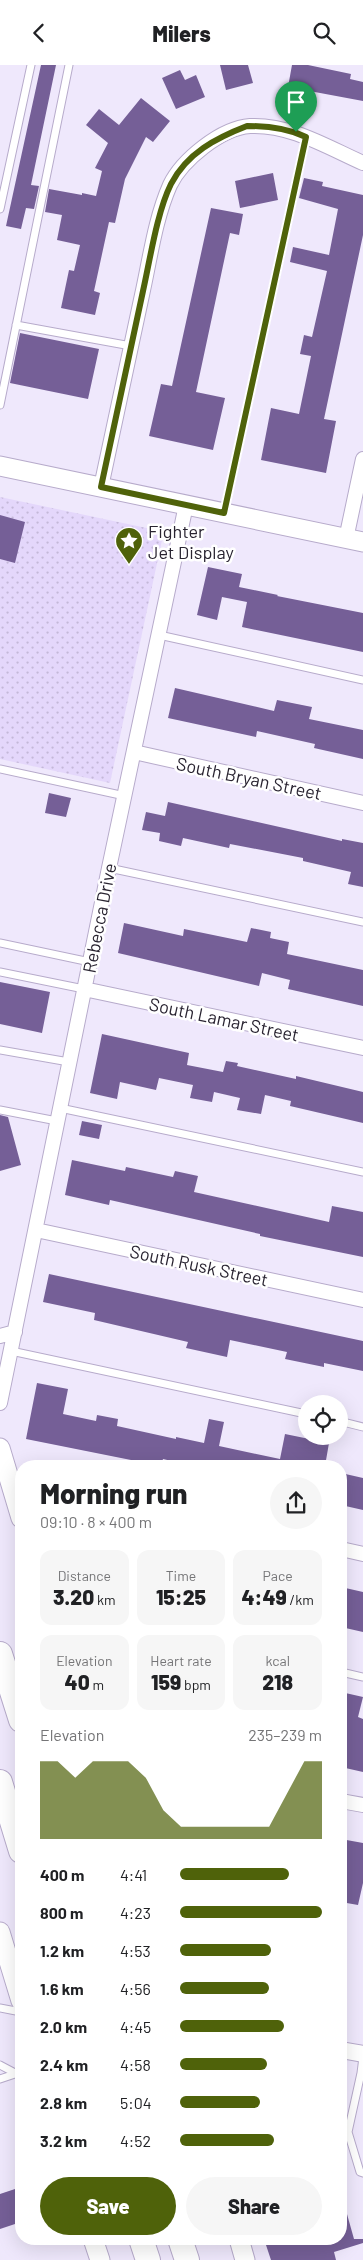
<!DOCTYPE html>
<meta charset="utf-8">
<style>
body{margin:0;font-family:Barlow,sans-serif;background:#f6f6f6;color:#202124;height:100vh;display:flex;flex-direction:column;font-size:19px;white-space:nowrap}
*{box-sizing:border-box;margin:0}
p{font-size:16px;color:#757577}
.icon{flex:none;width:28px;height:28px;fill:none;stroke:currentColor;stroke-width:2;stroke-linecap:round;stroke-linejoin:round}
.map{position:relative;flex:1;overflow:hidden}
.panel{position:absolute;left:15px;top:1395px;width:332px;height:785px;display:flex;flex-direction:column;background:#fff;border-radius:20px;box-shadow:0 5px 20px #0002}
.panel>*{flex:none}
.fabs{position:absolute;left:298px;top:1330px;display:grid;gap:10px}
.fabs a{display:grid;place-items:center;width:50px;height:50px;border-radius:50%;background:#fff;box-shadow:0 5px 20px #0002;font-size:25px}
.pin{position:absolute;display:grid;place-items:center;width:42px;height:42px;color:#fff;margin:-51px -21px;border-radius:50% 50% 50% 0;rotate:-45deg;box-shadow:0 0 5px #0007}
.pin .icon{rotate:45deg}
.round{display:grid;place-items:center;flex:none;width:52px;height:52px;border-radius:26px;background:#f6f6f6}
.overview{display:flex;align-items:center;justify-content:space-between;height:85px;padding:0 25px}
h1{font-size:28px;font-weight:800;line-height:38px}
.figures{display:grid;grid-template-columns:repeat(3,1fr);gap:8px;height:85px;padding:5px 25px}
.figures div{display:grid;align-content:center;border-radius:12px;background:#f6f6f6;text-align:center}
.figures b{font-size:21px;font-weight:800}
.figures small{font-size:14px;font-weight:400}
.figures p{font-size:14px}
.chart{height:140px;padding:10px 25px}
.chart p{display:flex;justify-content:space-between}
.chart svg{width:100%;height:90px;margin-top:5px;fill:#4f620a;opacity:.7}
.cta{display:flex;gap:10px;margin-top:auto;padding:10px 25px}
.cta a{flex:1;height:58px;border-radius:30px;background:#4f620a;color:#fff;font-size:20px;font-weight:800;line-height:58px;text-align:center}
.cta a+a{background:#f6f6f6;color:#202124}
ul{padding:0 25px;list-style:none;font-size:16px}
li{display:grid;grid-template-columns:80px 60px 1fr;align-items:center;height:38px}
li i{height:12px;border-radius:6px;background:#4f620a}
header{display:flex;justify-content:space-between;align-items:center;height:65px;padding:0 25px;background:#fff;font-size:22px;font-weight:800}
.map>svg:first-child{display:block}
.park{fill:url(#park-dots)}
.building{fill:#755f97}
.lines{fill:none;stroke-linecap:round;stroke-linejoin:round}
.service-casing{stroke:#b7abcb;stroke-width:9}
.minor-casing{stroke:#b7abcb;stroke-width:16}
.tertiary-casing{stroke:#b7abcb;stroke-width:18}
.secondary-casing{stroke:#b7abcb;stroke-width:21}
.motorway-casing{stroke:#b7abcb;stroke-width:26}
.service{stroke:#fff;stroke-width:7}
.minor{stroke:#fff;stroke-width:14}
.tertiary{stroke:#fff;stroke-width:16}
.secondary{stroke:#fff;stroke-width:19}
.motorway{stroke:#fff;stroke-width:24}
.route-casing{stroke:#fff;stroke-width:10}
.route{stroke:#4f620a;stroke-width:6}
.labels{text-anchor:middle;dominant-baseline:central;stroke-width:5;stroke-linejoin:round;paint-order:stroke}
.poi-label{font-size:18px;fill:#292431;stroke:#fff;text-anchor:start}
.street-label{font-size:18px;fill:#292431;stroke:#fff}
</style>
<header><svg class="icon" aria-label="back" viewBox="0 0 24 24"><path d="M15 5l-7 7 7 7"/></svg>Milers<svg class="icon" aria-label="search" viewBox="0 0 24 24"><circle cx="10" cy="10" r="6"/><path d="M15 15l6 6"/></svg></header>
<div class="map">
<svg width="363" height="2195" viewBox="0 0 363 2195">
<defs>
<pattern id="park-dots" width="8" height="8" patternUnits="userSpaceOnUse" patternTransform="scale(1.25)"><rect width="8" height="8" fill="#e4d7fb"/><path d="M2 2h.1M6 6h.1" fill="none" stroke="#c4b8d8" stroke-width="1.8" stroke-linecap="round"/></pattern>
</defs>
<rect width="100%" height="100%" fill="#efe8fc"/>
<path class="park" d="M0,432l156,33 6,10 -52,243 -110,-24z"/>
<path class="building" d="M41,0h15l-25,120 8,1 -5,23 -8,-1 -5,21 -15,-3z
M220,0h28l5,18 -27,7z
M292,0h16l43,9 -1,5 13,3v19l-75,-14z
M180,5l5,10 11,-5 9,22 -29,12 -14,-31z
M141,33l29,23 -17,21 -7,-5 -21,42 -10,44 -6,-1 -15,69 6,2 -5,22 -34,-7 8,-38 5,1 6,-26 -23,-5 5,-25 -17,-3 4,-23 33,6v-2l14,3 6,-25 -7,-3 13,-25 -22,-18 13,-16 20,16z
M273,108l5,27 -38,8 -5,-27z
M304,113l19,4 -1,4 41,9v40l-39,184 12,2 -10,52 -65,-13 10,-52 28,6 12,-58 -11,-2 4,-19 8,2 15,-66 -37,-9 3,-15 36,8 9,-46 -39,-11z
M211,143l32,6 -4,21 -9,-2 -34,159 29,6 -12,52 -64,-14 12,-52 11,2z
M20,268l79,16 -11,50 -78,-16z
M0,450l25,7 -10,41 -15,-4z
M208,502l34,7 -3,13 39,8 -1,1 86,17v39l-121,-25 5,-25 -25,-5 -5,23 -20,-5z
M175,623l99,23 3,-11 35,7 -3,12 54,11v29l-49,-11 1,-4 -58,-13 -1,6 -88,-19z
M49,728l22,5 -5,19 -21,-4z
M168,737l174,39v-2l21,4v44l-15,-3 3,-12 -48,-11v-3l-73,-14 -1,4 -46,-10 -2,8 -22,-5 1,-8 -18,-3 4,-18 19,4z
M124,858l59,13 1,-7 63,13 4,-14 20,4 -1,6 19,4 -2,12 76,16v36l-75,-17 2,-9 -28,-7 -3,13 -141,-33z
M0,917l50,10 -8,41 -42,-9z
M102,969l87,19 -2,12 36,7 3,-11 12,2 -1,3 59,13v-3l67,16v31l-73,-17 1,-5 -26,-6 -4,19 -24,-4 3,-12 -26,-6 -2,10 -22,-4 3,-13 -34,-7 -3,12 -36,-8 -3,17 -27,-6z
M0,1050l8,2 13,48 -21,6z
M82,1056l20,4 -3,14 -20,-4z
M72,1095l53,11 1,-4 47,10 2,-6 23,5 -4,16 135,30 3,-16 31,6v45l-103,-21v-2l-150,-34 -1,5 -44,-10z
M49,1209l314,67v30l-39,-8v4l-39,-8 2,-7 -57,-12 -3,17 -41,-9 2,-6 -94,-22 1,-7 -52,-11z
M37,1318l31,6 -5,25 33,7 1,-6 21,4 -1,7 59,13v-2l28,6 5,-24 15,3 -5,24 61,13 5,-25 44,9 -4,23h-132l-30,-7 -2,7 -135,-27z
M341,1408l22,5v32l-22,-5z
M341,1522l22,5v40l-22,-5z
M341,1627l22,5 -5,20 5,2v53l-22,-5z
M341,1774l22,4v40l-5,22 -17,-3z
M21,2122v35l-21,7v-35z
M345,2142l9,32h9v4l-29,9 2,8h-65l-7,-21h77v-31z"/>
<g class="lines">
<defs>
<path id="service" d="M0,144l31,-144
M16,260l115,21
M0,340l69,-340
M224,448l82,-376
M159,570l204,45
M0,704l125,27
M109,803l254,54
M0,878l90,19
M0,907l84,17
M0,985l69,12
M60,1043l303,64
M0,1045l57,11
M11,1286l295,63
M339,1356l24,6
M341,1607l22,5
M0,1943l21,4
M363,1992l-2,16 -13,59 12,40 3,1
M0,2000l17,9
M0,2014l21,-7"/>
<path id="minor" d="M101,422c14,-64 27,-128 41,-192 8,-36 13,-76 28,-110 12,-25 51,-57 80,-59 40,-2 77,21 113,37
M346,474l17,-80
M134,687l229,51
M84,924l279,59
M36,1165l327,70
M0,1271l15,-4
M0,1338l109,-535 77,-363
M341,1484l22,5
M341,1736l22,4"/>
<path id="tertiary" d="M341,1985l22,4"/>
<path id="secondary" d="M0,401l363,76
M0,1383l21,70
M0,1867l21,69
M93,2174l7,21
M239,2174l6,21"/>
<path id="motorway" d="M0,1589l21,66
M0,1717l21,69
M141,2174l7,21
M180,2174l7,21"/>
</defs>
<use href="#service" class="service-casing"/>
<use href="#minor" class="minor-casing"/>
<use href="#tertiary" class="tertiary-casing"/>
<use href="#secondary" class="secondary-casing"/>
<use href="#motorway" class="motorway-casing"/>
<use href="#service" class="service"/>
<use href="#minor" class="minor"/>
<use href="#tertiary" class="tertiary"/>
<use href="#secondary" class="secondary"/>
<use href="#motorway" class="motorway"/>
</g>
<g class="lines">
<defs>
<path id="route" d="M247,61c21,0 40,2 59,11l-82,376 -123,-26c14,-65 28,-131 42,-196 7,-31 14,-79 28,-107 16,-31 45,-46 76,-58z"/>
</defs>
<use href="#route" class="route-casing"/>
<use href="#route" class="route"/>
</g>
<defs>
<symbol id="sight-pin" viewBox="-11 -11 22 30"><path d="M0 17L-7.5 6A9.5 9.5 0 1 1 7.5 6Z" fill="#4f620a" stroke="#fff"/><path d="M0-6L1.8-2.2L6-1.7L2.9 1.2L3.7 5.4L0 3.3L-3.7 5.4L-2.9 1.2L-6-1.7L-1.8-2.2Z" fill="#fff"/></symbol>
</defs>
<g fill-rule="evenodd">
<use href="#sight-pin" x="113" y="460" width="32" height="43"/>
</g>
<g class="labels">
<g class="poi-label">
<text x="148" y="466">Fighter<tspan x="148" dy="21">Jet Display</tspan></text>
</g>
<g class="street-label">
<text transform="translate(249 713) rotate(12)">South Bryan Street</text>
<text transform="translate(99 853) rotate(-79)">Rebecca Drive</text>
<text transform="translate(224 954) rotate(12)">South Lamar Street</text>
<text transform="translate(199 1200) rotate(12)">South Rusk Street</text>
</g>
</g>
</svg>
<div class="fabs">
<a><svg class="icon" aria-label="locate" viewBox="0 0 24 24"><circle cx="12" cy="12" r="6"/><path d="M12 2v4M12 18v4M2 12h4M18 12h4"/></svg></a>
</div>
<div class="pin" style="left:296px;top:67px;background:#1e9e55"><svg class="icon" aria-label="arrive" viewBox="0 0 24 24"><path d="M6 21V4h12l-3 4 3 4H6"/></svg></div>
<section class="panel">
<div class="overview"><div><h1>Morning run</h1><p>09:10 · 8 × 400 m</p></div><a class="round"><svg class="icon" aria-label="share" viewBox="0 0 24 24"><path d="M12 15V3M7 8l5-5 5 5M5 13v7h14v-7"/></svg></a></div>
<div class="figures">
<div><p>Distance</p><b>3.20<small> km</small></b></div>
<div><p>Time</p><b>15:25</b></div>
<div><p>Pace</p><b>4:49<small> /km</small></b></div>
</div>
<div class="figures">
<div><p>Elevation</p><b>40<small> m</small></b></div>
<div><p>Heart rate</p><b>159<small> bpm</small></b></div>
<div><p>kcal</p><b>218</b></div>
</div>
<div class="chart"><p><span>Elevation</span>235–239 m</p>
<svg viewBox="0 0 160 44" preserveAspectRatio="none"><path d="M0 44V6L10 6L20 14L30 6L40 6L50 6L60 14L70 30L80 38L90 38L100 38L110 38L120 38L130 38L140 22L150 6L160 6V44z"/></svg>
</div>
<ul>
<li><b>400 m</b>4:41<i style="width:77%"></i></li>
<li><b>800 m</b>4:23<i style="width:100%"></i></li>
<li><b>1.2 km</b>4:53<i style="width:64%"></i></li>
<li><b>1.6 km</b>4:56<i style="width:63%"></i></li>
<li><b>2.0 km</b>4:45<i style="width:73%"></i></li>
<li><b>2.4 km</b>4:58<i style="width:61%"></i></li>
<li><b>2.8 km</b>5:04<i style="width:56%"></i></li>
<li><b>3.2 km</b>4:52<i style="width:66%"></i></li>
</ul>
<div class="cta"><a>Save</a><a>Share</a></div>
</section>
</div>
